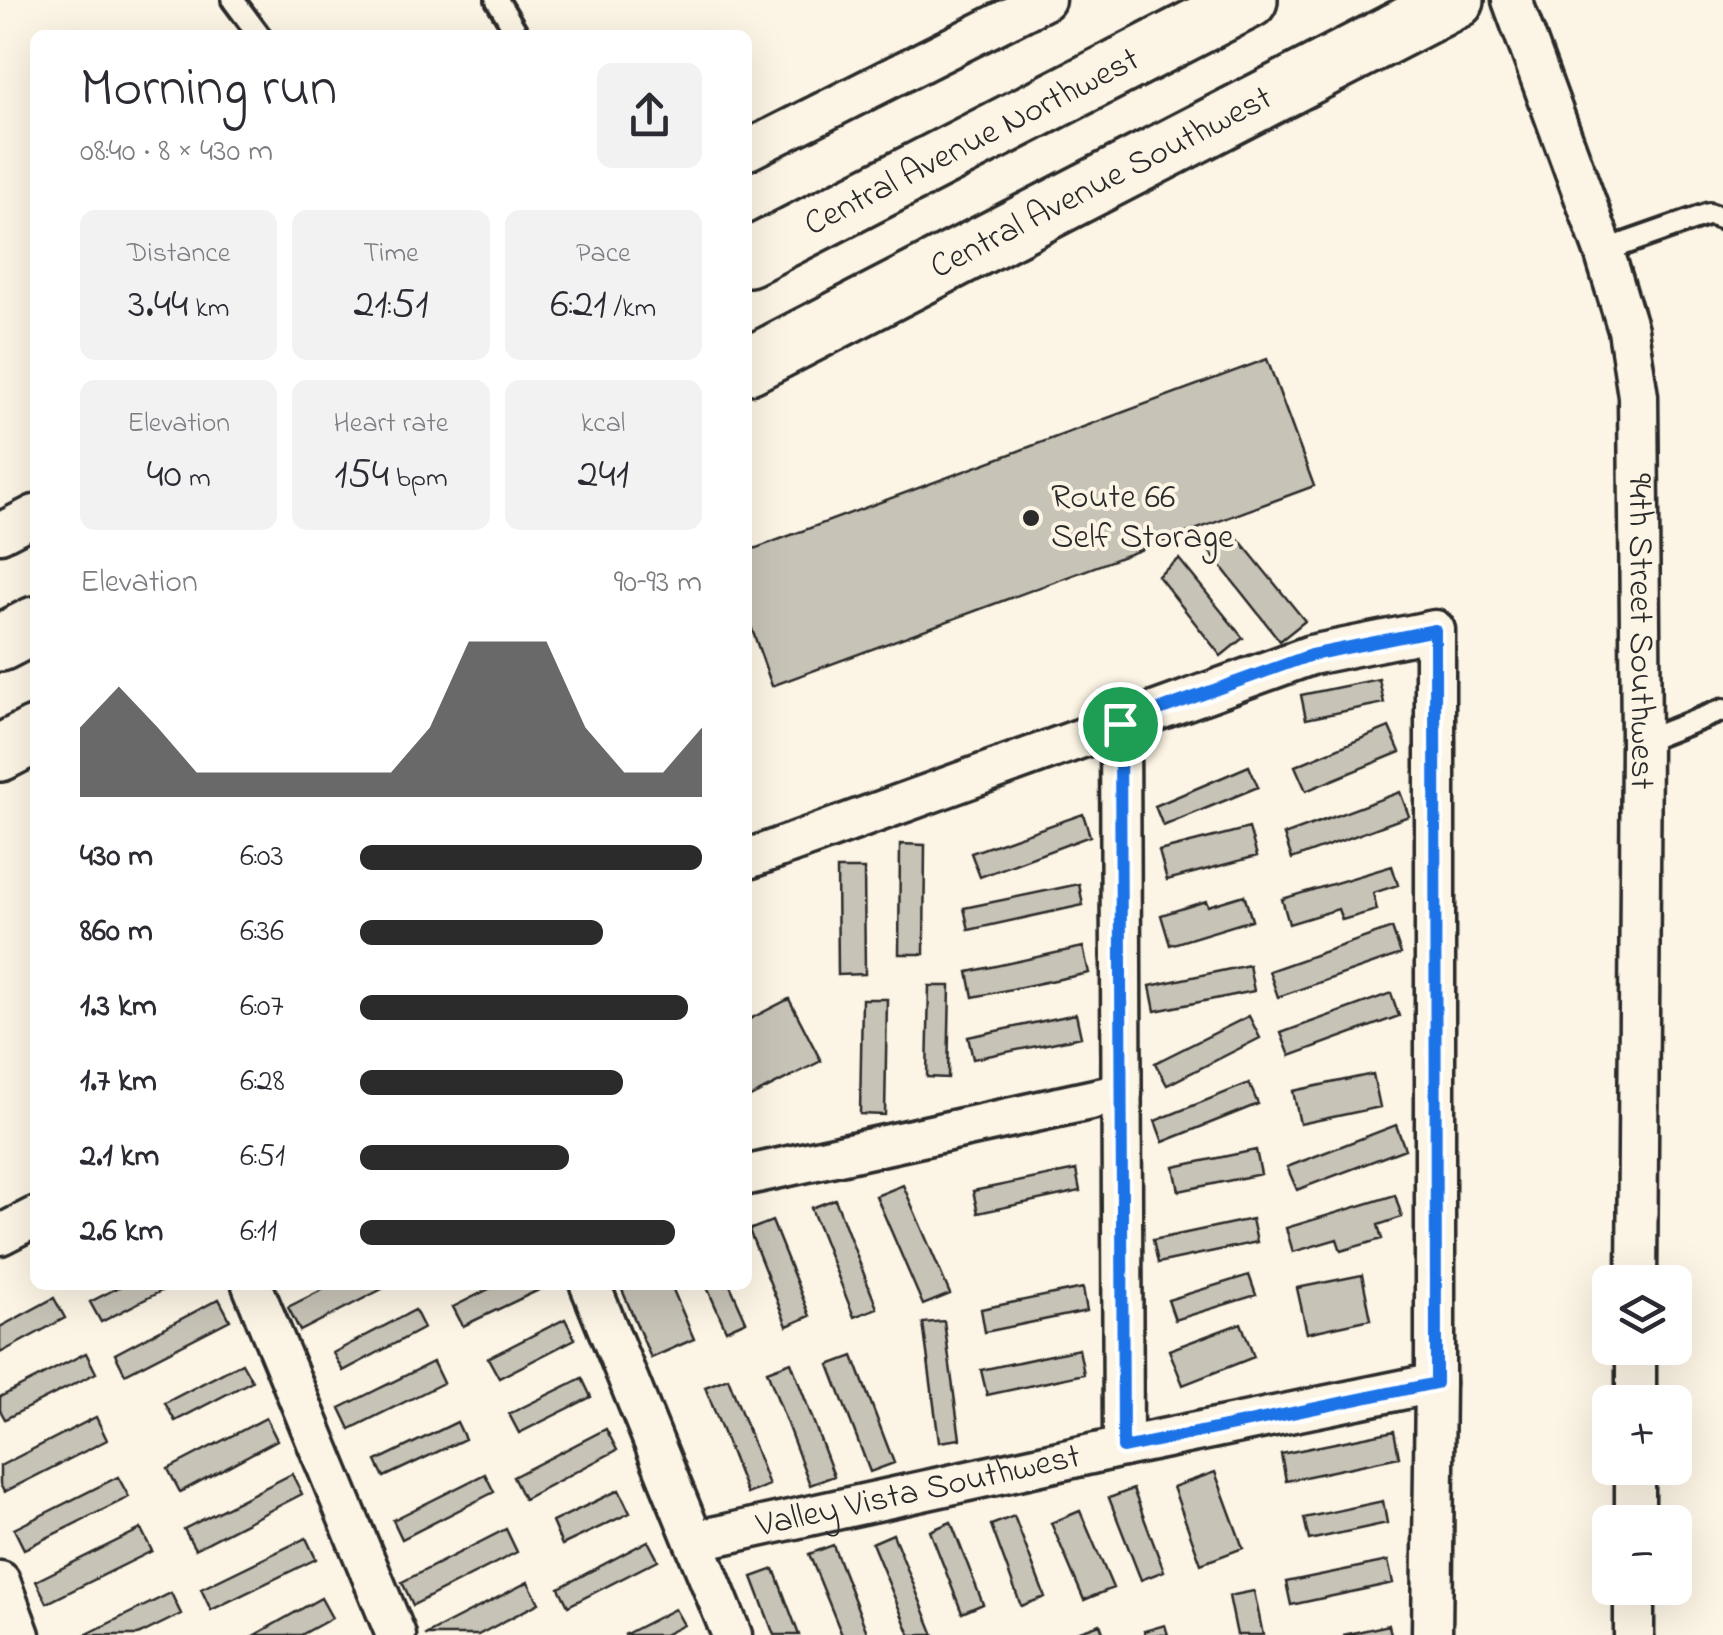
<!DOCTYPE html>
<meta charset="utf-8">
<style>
body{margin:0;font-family:"Indie Flower",sans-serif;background:#f2f2f3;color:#2b2b33;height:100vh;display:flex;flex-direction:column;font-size:38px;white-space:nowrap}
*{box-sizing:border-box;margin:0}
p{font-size:32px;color:#7c7c81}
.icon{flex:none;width:55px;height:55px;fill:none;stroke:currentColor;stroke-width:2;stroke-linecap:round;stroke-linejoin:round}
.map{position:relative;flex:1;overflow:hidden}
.panel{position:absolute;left:30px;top:30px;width:722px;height:1260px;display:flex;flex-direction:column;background:#fff;border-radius:15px;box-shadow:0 10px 40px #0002}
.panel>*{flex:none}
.fabs{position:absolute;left:1592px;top:1265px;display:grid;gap:20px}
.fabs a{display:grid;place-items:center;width:100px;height:100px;border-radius:15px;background:#fff;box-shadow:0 10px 40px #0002;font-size:50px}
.pin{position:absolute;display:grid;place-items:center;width:85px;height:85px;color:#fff;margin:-42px;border:5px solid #fff;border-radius:50%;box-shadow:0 2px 10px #0007}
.round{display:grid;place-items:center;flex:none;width:105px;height:105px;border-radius:15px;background:#f2f2f3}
.overview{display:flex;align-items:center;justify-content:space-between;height:170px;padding:0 50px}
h1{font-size:55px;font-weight:600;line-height:75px}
.stats{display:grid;grid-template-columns:repeat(3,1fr);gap:15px;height:170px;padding:10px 50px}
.stats div{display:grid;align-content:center;border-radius:15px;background:#f2f2f3;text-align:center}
.stats b{font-size:42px;font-weight:600}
.stats small{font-size:28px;font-weight:400}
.stats p{font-size:28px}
.chart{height:280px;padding:20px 50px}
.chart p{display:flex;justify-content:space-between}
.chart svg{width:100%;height:180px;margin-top:10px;fill:#2b2b2b;opacity:.7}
ul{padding:0 50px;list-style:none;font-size:32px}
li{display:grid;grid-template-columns:160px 120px 1fr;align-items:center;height:75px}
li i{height:25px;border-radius:12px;background:#2b2b2b}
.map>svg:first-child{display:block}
.building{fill:#c8c3b7;stroke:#2b2b2b;stroke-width:2.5}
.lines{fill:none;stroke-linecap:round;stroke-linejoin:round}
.lane-casing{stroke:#2b2b2b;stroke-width:28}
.street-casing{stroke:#2b2b2b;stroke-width:45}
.primary-casing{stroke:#2b2b2b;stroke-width:62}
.lane{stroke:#fcf5e5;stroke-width:20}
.street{stroke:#fcf5e5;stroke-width:38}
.primary{stroke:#fcf5e5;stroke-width:55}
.route-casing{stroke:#fff;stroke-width:20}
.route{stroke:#1a73e8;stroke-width:12}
.poi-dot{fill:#2b2b2b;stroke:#fcf5e5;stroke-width:4}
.labels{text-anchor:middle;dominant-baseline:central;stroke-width:8;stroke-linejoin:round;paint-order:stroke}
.street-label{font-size:35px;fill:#2b2b2b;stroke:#fcf5e5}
.poi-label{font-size:35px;fill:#2b2b2b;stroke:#fcf5e5;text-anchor:start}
</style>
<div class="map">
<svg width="1723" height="1635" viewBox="0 0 1723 1635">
<rect width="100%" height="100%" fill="#fcf5e5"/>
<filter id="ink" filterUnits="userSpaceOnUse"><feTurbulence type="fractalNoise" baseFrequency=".01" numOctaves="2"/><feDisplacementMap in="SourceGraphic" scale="20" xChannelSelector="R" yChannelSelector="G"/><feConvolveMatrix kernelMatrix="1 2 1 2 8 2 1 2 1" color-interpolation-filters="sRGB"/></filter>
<g filter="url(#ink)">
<path class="building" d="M1267,359l47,127 -542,200 -24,-68v-67z
M1232,531l73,90 -25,20 -72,-91z
M1179,559l64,79 -22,18 -63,-80z
M1379,679l5,24 -78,16 -5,-24z
M1389,727l11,25 -94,39 -11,-25z
M1249,766l9,21 -95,39 -8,-20z
M1400,792l9,24 -117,43 -8,-24z
M1083,814l7,22 -110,41 -9,-24z
M1249,828l8,28 -90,24 -8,-29z
M900,844l25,1 -1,109h-25z
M1392,866l6,19 -25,8 4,17 -35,10 -4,-11 -49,15 -7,-25z
M837,869h27l1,105 -27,1z
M1079,884l4,21 -114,25 -5,-22z
M1244,895l8,25 -82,25 -9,-30 45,-14 2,5z
M1392,928l9,26 -123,43 -9,-26z
M1083,947l6,26 -116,24 -5,-25z
M1249,965l5,26 -99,20 -5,-25z
M929,986h21l-2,92 -21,-1z
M1391,993l8,23 -109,40 -9,-23z
M789,999l32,62 -73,37v-78z
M862,999h25l-2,116 -25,-1z
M1076,1014l5,23 -108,22 -5,-22z
M1249,1016l11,22 -93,47 -12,-22z
M1373,1074l7,33 -80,17 -7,-33z
M1249,1083l9,21 -95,38 -8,-21z
M1396,1125l9,24 -108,41 -10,-23z
M1256,1150l5,24 -82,17 -5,-24z
M1076,1170l4,21 -102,22 -5,-22z
M903,1185l47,109 -27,11 -47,-109z
M1395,1195l7,22 -24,8 4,14 -41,12 -4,-12 -44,13 -7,-24z
M835,1199l42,109 -23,9 -43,-109z
M1252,1219l5,23 -99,21 -5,-23z
M772,1221l38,95 -23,10 -38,-96z
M1249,1275l7,20 -81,25 -7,-20z
M1362,1275l9,44 -64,14 -10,-45z
M123,1285h50l-72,37 -11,-20z
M332,1285h58l-90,46 -12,-24z
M497,1285h45l1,3 -80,38 -10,-19z
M620,1285h51l23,54 -43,19z
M706,1285h24l16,36 -20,9z
M1083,1288l4,23 -102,21 -4,-23z
M54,1298l11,20 -65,35v-26z
M219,1299l11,21 -105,54 -10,-20z
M415,1310l9,18 -81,43 -10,-18z
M565,1319l10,20 -76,39 -11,-20z
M944,1321l16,118 -21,3 -16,-119z
M1241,1323l13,34 -71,28 -14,-35z
M1079,1349l5,25 -97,21 -6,-25z
M86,1353l10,20 -91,46 -5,-9v-13z
M853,1356l41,107 -24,9 -41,-107z
M433,1362l10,21 -93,46 -10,-21z
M791,1362l43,114 -24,9 -43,-114z
M242,1363l10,18 -77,40 -10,-18z
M582,1378l9,19 -72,36 -10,-19z
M728,1378l41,107 -22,9 -42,-107z
M96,1417l11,23 -103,52 -4,-8v-18z
M266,1418l11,22 -97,52 -12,-23z
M457,1422l8,17 -81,38 -8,-16z
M606,1429l11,21 -93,49 -11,-22z
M1394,1431l5,26 -113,24 -5,-27z
M1215,1472l28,76 -42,16 -28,-77z
M292,1474l10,20 -107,55 -11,-20z
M485,1474l9,18 -92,47 -9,-19z
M118,1477l11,20 -105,52 -10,-20z
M1133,1489l31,82 -23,9 -32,-82z
M619,1490l11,23 -68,32 -10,-23z
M1383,1501l4,22 -78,17 -5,-22z
M1080,1511l33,77 -29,12 -33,-77z
M1014,1516l31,81 -24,9 -30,-81z
M951,1522l32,82 -21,9 -32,-82z
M141,1529l11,22 -105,52 -11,-22z
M506,1529l11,23 -104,53 -11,-23z
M893,1534l41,101h-24l-38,-92z
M306,1538l10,21 -105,51 -10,-21z
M648,1541l10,19 -90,46 -9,-18z
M833,1545l35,90h-26l-33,-81z
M1388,1561l5,22 -102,22 -5,-23z
M774,1569l25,66h-25l-22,-58z
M528,1582l11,21 -61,32h-53z
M1254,1591l9,44h-26l-8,-39z
M171,1593l10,21 -43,21h-53z
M321,1598l11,20 -31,17h-46z
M675,1609l9,16 -20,10h-40z
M1100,1624l4,11h-25l-2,-3z
M1165,1625l3,10h-23l-1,-4z
M1389,1625l2,10h-48z"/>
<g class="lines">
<defs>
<path id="lane" d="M233,0l26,35
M497,0l21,35
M1604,251l105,-37 14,5
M1641,742l82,-32"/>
<g id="street">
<path id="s1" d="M1512,0l92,251 24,79 10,66 3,346 -4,540"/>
<path d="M748,150l297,-150"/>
<path d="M0,533l35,-18"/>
<path d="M1120,724l3,723"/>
<path d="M748,859l563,-204 124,-25v753l-3,252"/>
<path d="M748,1175l374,-82"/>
<path d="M0,1235l35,-18"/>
<path d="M252,1285l144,350"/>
<path d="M590,1285l142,350"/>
<path d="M1636,1402v-54"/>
<path d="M1635,1522v-54"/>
<path id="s2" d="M694,1541l429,-94 312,-64"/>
<path d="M0,1581l20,54"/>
<path d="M1634,1635v-47"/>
</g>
<g id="primary">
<path id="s3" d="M748,258l501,-258"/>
<path id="s4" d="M748,366l708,-366"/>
<path d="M0,643l35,-18"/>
<path d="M0,753l35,-18"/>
</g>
</defs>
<use href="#lane" class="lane-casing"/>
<use href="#street" class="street-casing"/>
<use href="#primary" class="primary-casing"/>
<use href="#lane" class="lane"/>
<use href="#street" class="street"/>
<use href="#primary" class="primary"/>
</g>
</g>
<g class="lines" filter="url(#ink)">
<defs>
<path id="route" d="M1435,630l1,753 -313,65 -3,-724 191,-69z"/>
</defs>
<use href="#route" class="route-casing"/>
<use href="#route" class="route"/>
</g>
<circle class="poi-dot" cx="1031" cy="518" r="10"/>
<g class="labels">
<g class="street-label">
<text stroke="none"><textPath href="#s3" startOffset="252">Central Avenue Northwest</textPath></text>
<text stroke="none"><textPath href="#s4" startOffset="398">Central Avenue Southwest</textPath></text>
<text stroke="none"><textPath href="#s1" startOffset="652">94th Street Southwest</textPath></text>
<text stroke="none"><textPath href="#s2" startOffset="230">Valley Vista Southwest</textPath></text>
</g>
<g class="poi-label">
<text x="1051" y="498">Route 66<tspan x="1051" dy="40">Self Storage</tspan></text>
</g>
</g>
</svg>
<div class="fabs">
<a><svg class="icon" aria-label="layers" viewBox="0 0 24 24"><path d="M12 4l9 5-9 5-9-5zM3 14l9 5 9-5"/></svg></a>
<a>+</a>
<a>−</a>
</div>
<div class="pin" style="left:1120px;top:724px;background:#1e9e55"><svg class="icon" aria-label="arrive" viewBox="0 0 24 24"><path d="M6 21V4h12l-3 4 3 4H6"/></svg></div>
<section class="panel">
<div class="overview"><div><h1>Morning run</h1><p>08:40 · 8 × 430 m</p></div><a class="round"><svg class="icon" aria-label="share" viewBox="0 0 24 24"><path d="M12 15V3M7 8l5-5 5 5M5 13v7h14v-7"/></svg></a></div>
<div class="stats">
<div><p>Distance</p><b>3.44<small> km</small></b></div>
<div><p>Time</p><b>21:51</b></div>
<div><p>Pace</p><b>6:21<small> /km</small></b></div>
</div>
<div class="stats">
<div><p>Elevation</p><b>40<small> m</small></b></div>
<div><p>Heart rate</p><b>154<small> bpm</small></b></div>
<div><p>kcal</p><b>241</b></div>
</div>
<div class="chart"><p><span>Elevation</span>90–93 m</p>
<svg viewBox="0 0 160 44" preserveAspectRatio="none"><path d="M0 44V27L10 17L20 27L30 38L40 38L50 38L60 38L70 38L80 38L90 27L100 6L110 6L120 6L130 27L140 38L150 38L160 27V44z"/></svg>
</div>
<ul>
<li><b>430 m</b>6:03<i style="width:100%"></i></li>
<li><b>860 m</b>6:36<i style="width:71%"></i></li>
<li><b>1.3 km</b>6:07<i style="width:96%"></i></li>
<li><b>1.7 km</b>6:28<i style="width:77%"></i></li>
<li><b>2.1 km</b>6:51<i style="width:61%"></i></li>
<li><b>2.6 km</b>6:11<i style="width:92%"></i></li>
</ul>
</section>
</div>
